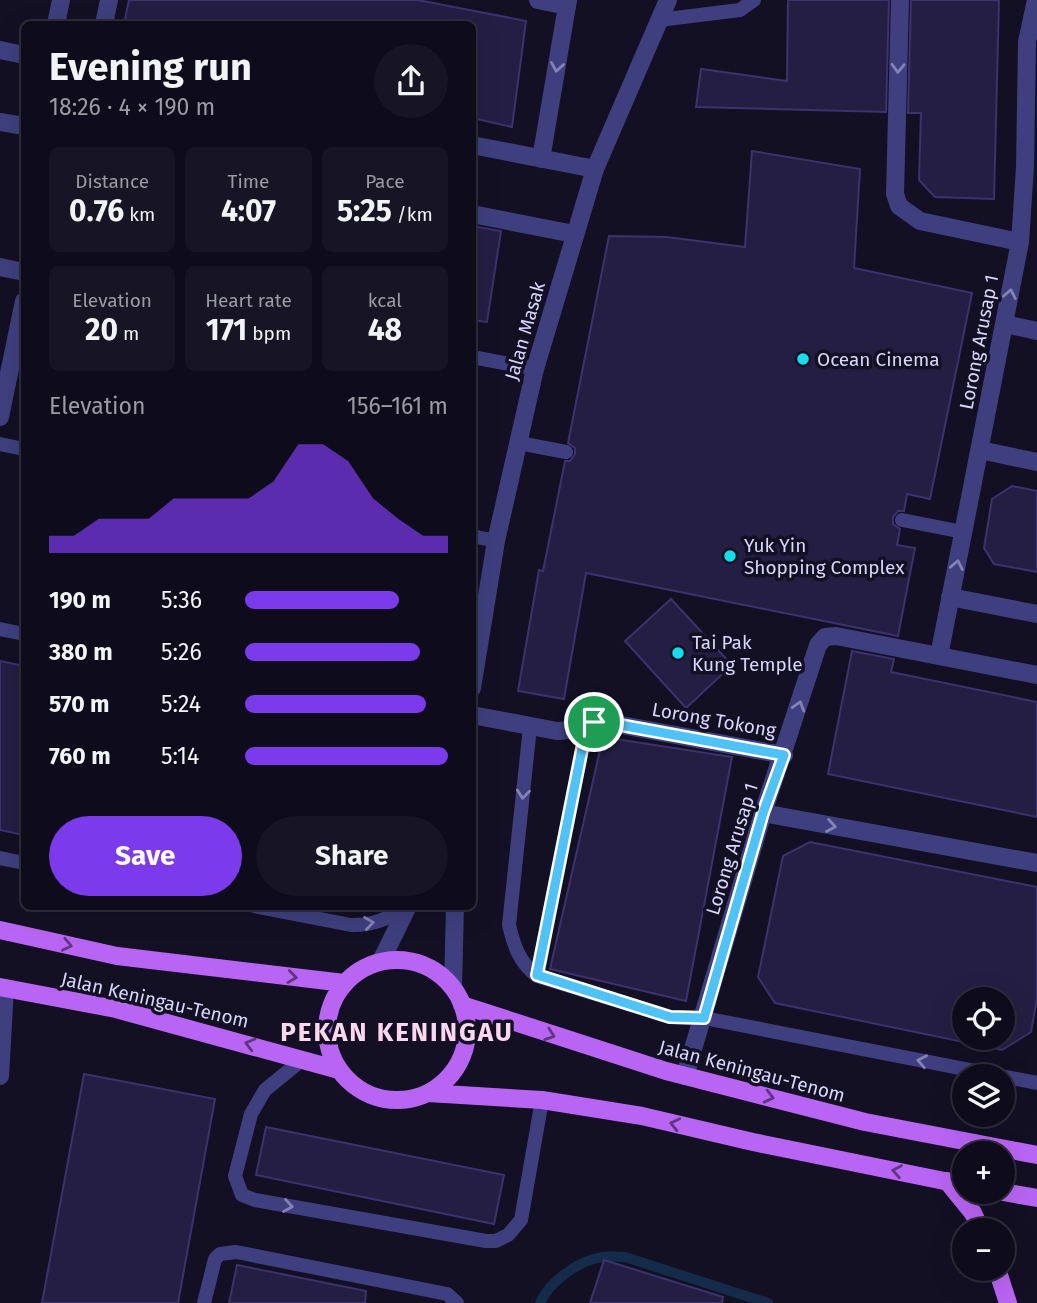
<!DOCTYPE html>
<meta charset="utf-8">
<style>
body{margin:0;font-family:"Fira Sans",sans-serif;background:#171524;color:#f1f3f6;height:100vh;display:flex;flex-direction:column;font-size:26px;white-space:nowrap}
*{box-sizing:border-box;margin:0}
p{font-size:23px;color:#9b9ba3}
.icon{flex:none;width:38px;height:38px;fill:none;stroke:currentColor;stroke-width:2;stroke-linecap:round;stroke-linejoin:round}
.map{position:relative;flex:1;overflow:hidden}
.side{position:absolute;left:21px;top:21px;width:455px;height:889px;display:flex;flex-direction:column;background:#0e0c1b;border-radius:10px;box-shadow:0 7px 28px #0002,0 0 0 2px #2e2c3a}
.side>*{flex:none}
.controls{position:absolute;left:952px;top:987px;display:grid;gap:14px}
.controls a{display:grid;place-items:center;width:63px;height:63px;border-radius:50%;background:#0e0c1b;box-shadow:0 7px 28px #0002,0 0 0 2px #2e2c3a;font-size:35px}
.pin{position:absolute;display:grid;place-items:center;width:60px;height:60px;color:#fff;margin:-30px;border:4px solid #fff;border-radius:50%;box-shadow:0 2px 7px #0007}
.round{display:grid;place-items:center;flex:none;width:74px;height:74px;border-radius:37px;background:#171524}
.summary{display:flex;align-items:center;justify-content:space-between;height:119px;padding:0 28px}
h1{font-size:38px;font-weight:700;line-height:52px}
.stats{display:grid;grid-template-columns:repeat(3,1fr);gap:10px;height:119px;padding:7px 28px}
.stats div{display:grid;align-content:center;border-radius:10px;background:#171524;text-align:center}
.stats b{font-size:30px;font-weight:700}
.stats small{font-size:19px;font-weight:400}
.stats p{font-size:19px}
.chart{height:196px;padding:14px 28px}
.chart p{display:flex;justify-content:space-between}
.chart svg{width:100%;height:126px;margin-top:7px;fill:#7c3aed;opacity:.7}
.button{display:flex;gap:14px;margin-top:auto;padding:14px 28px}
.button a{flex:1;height:80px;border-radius:42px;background:#7c3aed;color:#fff;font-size:28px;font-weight:700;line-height:80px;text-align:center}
.button a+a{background:#171524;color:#f1f3f6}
ul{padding:0 28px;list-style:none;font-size:23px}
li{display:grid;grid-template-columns:112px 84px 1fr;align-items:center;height:52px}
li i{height:18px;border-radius:9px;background:#7c3aed}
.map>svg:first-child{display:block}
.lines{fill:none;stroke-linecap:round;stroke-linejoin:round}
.stream{stroke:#142b4a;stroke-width:10}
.building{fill:#241e43;stroke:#3b326e;stroke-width:2;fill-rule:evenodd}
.service{stroke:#3f3f7f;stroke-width:14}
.pedestrian{stroke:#3f3f7f;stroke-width:18}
.minor{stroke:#3f3f7f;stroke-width:18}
.tertiary{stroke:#3f3f7f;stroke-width:18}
.primary{stroke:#b965f4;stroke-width:18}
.oneway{stroke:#8483b7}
.oneway2{stroke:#5e3682}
.route-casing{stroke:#fff;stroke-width:14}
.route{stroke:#4fc3f7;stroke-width:9}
.poi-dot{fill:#12dfed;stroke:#131024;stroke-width:2.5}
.labels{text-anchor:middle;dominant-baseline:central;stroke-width:7;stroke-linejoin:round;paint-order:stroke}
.street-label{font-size:19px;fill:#d9d6fc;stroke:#131024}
.poi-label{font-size:19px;fill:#d9d6fc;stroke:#131024;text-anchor:start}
.district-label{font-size:26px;font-weight:bold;letter-spacing:2px;fill:#fcd8f0;stroke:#131024}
</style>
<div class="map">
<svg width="1037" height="1303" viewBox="0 0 1037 1303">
<rect width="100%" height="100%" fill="#131024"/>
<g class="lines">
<path class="stream" d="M540,1303c10,-22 38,-42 62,-46 7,-1 16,0 23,0l143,46"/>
</g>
<path class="building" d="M129,0h289l108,21 -14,106 -40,-9v-94h-348z
M788,0h101l-3,112 -190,-5 5,-38 86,12z
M911,0h88l-5,199 -59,-2 -16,-17 2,-67h-13z
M752,151l108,18 -6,99 118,25 -42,206 -23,-5 -3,17h-6l-5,6v7l7,5 -3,16 18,3 -17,88 -312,-63 -22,126 -46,-8 21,-121 4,1 22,-110h5l5,-7v-6l-7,-5 41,-207 58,1 78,10z
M472,226l29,5 -14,91 -15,-2z
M1012,486l25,5v81l-43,-8 -10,-16 8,-49z
M671,599l61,66 -46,43 -61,-67z
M852,651l42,8 -3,13 146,30v115l-209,-43z
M0,661l24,5v169l-24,-5z
M603,737l129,20 -46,244 -136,-32z
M810,842l227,45v111l-6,34 -29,18 -227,-47 -17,-26 25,-121zM964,999h39v39h-39z
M84,1074l131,25 -37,204h-136z
M266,1127l238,48 -10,49 -238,-49z
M604,1260l119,37 -1,6h-132z
M237,1265l129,26 -1,12h-136z"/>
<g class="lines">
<path class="service" d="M659,20l81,-10 14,-10
M472,357l63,12
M519,443l47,9
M0,444l24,5
M902,520l61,12
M472,536l24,5
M0,629l24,5
M530,727l-21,198c5,21 10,37 28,51l133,41 34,1 333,65
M0,858l24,5
M254,906l97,19c22,1 37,-7 56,-17
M537,976l50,-252
M303,1059l-38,31 -14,24 -16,62 7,19 13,5 231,41h10l12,-6 13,-15 21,-120
M204,1303l11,-44 5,-5 16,-2 211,42 10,9"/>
<path class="pedestrian" d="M538,0l29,6
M56,24l5,-24
M0,267l24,5
M980,450l57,12"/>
<path class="minor" d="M900,0l-5,194 4,12 21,15 100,21
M104,24l5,-24
M0,50l24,5
M0,122l24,4
M472,145l123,24
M541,159l27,-159
M472,214l102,20
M1005,324l32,7
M0,417l24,-116
M950,597l87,17
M939,656l81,-414 5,-75 2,-125 9,-42
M472,715l85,16c17,0 31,-8 48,-9l179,33
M763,813l274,50
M0,1076l5,-88
M685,1076l78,-263 55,-168 7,-8 11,-1 201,39"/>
<path class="tertiary" d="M472,688l24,-147 39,-172 60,-200 73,-169
M381,961l27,-55
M453,988l2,-82"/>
<path class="primary" d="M0,930l117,26 227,27
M327 1030a70 70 0 1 1 140 0a70 70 0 1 1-140 0Z
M0,987l116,22 223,61
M462,1005l204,66 199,51 172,33
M428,1093l114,7 100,16 111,26 211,43
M947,1181l26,32 8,17
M1003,1192l34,6
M997,1269l11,34"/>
</g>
<defs><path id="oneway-chevron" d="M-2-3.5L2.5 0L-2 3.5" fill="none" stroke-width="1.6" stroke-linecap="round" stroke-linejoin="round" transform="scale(1.75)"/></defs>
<g class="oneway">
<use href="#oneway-chevron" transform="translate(557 67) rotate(99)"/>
<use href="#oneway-chevron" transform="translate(898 68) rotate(92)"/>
<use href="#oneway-chevron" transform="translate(1010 294) rotate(-79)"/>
<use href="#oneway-chevron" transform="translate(957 565) rotate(-79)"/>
<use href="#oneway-chevron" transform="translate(799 706) rotate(-73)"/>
<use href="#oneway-chevron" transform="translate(523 794) rotate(96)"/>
<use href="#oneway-chevron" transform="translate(831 826) rotate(10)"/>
<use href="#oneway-chevron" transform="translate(369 923) rotate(-8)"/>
<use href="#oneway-chevron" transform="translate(922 1061) rotate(-169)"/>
<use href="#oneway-chevron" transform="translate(288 1206) rotate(10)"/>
</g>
<g class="oneway2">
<use href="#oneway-chevron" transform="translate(67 945) rotate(12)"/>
<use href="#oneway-chevron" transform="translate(292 977) rotate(7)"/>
<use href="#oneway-chevron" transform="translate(550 1035) rotate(19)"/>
<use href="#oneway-chevron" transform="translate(250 1044) rotate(-165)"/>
<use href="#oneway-chevron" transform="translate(769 1097) rotate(14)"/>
<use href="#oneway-chevron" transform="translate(675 1124) rotate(-167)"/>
<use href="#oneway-chevron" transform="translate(897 1171) rotate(-169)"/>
</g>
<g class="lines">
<defs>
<path id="route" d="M594,722h10l180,33 -21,58 -59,205 -34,-1 -133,-42 50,-251z"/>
</defs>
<use href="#route" class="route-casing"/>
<use href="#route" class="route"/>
</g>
<g class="poi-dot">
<circle cx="803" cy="359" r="7"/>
<circle cx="730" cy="556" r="7"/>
<circle cx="678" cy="653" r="7"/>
</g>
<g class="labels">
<g class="street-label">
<text transform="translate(525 331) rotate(-74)">Jalan Masak</text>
<text transform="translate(979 342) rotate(-79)">Lorong Arusap 1</text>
<text transform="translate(714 720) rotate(10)">Lorong Tokong</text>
<text transform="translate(732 849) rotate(-73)">Lorong Arusap 1</text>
<text transform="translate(155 1000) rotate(13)">Jalan Keningau-Tenom</text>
<text transform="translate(752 1071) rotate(15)">Jalan Keningau-Tenom</text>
</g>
<g class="poi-label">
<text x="817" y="359">Ocean Cinema</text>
<text x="744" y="545">Yuk Yin<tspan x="744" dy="22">Shopping Complex</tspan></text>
<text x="692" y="642">Tai Pak<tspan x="692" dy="22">Kung Temple</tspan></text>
</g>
<g class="district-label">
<text x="397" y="1032">PEKAN KENINGAU</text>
</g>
</g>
</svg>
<div class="controls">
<a><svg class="icon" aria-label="locate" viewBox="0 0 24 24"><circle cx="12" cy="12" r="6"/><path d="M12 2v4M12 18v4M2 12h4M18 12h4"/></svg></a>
<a><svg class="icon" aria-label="layers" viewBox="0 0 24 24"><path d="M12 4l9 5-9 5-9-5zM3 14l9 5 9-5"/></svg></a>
<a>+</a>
<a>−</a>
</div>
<div class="pin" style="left:594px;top:722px;background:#1e9e55"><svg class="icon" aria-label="arrive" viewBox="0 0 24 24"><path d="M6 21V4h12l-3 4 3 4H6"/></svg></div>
<section class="side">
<div class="summary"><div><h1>Evening run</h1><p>18:26 · 4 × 190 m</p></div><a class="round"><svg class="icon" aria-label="share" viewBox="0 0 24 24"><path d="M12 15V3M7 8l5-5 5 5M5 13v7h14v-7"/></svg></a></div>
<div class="stats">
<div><p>Distance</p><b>0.76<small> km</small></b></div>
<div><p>Time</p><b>4:07</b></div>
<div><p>Pace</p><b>5:25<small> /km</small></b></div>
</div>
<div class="stats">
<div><p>Elevation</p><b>20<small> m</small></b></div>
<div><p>Heart rate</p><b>171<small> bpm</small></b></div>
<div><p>kcal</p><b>48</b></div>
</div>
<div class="chart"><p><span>Elevation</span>156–161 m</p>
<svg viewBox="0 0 160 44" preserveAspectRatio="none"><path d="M0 44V38L10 38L20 32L30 32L40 32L50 25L60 25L70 25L80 25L90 19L100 6L110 6L120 12L130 25L140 32L150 38L160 38V44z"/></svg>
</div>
<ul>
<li><b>190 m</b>5:36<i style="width:76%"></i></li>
<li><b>380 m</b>5:26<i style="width:86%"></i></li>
<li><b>570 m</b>5:24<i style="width:89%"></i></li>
<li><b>760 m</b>5:14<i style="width:100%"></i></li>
</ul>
<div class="button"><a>Save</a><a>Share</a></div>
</section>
</div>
